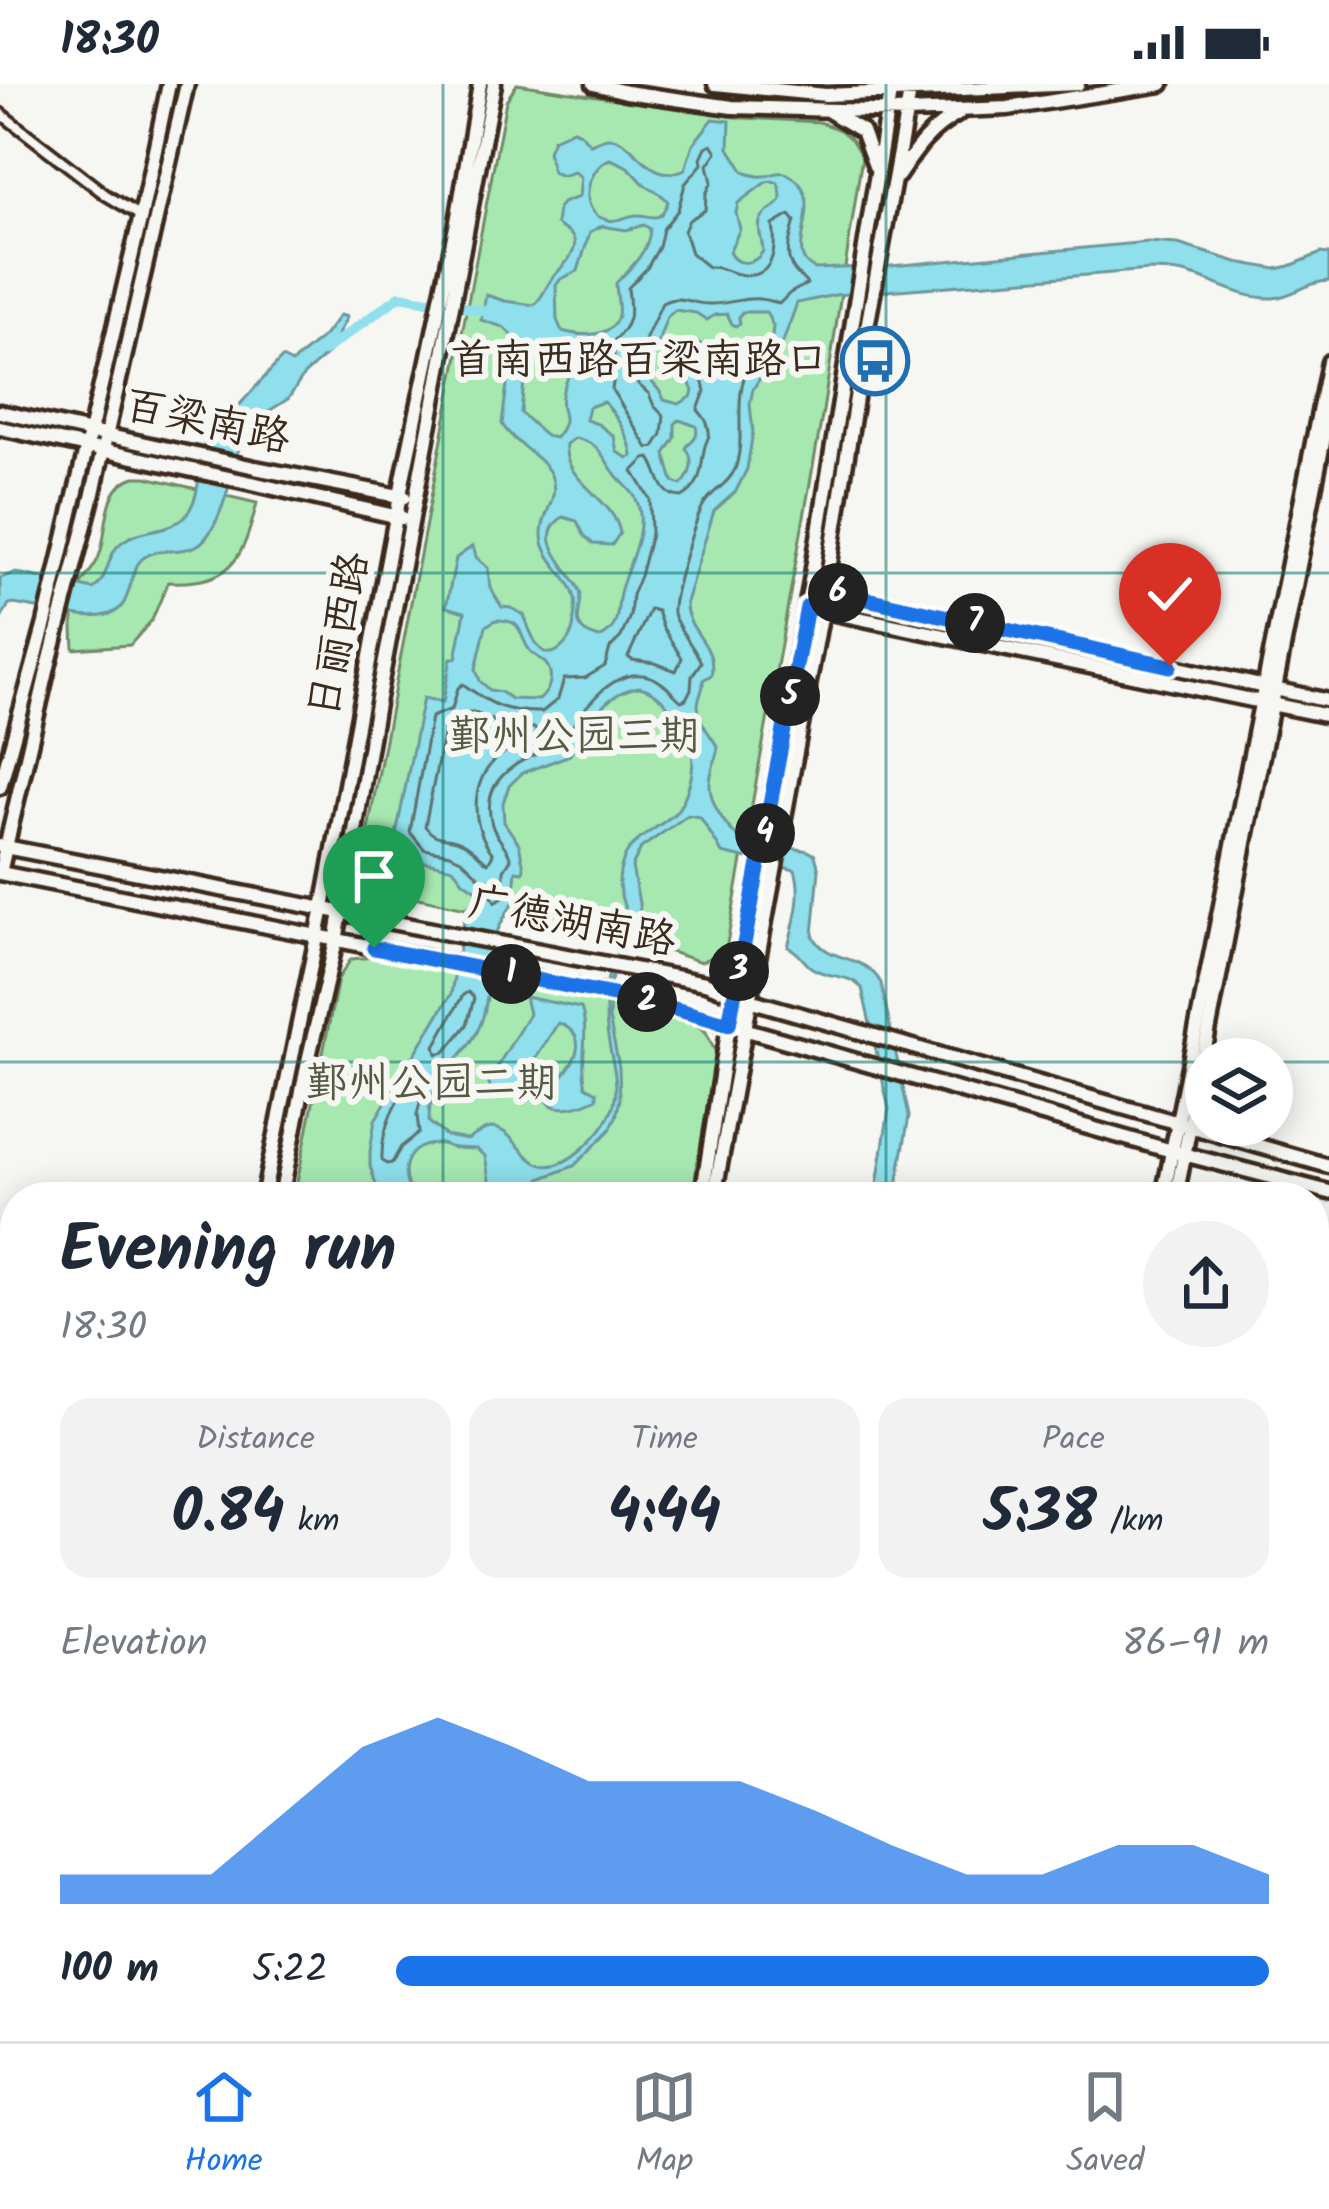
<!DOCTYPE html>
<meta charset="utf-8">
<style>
body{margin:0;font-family:Kalam,"LXGW WenKai TC",sans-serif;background:#f2f2f3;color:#1f2937;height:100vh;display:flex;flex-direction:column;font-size:45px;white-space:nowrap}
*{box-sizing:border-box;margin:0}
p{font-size:39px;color:#747a83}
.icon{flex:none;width:66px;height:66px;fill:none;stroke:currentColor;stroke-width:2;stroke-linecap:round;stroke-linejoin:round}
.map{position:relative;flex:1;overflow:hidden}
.sheet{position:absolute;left:0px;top:1098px;width:1329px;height:861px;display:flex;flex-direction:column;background:#fff;border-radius:48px 48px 0 0;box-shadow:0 6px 30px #0003}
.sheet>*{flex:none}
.controls{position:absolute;left:1185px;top:954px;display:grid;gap:24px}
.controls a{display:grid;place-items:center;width:108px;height:108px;border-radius:50%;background:#fff;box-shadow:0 6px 30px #0003;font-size:60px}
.pin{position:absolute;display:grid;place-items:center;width:102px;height:102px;color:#fff;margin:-123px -51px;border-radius:50% 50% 50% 0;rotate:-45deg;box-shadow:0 0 12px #0007}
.pin .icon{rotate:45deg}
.km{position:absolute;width:60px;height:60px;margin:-30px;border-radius:50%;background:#222;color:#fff;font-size:33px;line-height:60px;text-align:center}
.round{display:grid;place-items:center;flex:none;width:126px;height:126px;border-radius:63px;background:#f2f2f3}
.head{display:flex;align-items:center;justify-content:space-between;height:204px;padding:0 60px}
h1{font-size:66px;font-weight:700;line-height:90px}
.metrics{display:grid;grid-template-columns:repeat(3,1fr);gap:18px;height:204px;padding:12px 60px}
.metrics div{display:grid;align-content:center;border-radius:30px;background:#f2f2f3;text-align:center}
.metrics b{font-size:60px;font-weight:700}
.metrics small{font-size:33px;font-weight:400}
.metrics p{font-size:33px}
.chart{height:336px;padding:24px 60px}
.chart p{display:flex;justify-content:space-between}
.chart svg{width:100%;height:216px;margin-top:12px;fill:#1a73e8;opacity:.7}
ul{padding:0 60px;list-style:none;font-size:39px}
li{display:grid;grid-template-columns:192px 144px 1fr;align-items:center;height:90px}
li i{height:30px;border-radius:15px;background:#1a73e8}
.status{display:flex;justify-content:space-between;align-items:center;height:84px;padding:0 60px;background:#fff;direction:ltr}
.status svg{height:33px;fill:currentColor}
.tabs{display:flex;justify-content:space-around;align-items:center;height:168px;border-top:3px solid #e0e1e3;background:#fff;font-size:33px;color:#747a83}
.tabs a{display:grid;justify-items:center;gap:6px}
.tabs .selected{color:#1a73e8}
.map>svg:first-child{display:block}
.green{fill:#a7e8b1;stroke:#718968;stroke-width:3}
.water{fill:#8fdfec;stroke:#6d979a;stroke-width:3;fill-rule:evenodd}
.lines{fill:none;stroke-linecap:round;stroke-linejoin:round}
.shore{stroke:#5d7270;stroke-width:3}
.canal{stroke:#8fdfec;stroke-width:10}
.street-casing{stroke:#3b2a1e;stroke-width:16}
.secondary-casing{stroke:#3b2a1e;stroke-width:21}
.primary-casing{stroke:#3b2a1e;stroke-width:21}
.street{stroke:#f6f6f2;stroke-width:8}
.secondary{stroke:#f6f6f2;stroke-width:12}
.primary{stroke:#f6f6f2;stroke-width:12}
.secondary-bridge-casing{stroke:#3b2a1e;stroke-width:21;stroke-linecap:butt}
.secondary-bridge{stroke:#f6f6f2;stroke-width:12}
.route-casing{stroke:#fff;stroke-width:24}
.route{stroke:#1a73e8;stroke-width:15}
.grid{fill:none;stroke:#0f766e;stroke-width:3;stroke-opacity:0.55}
.labels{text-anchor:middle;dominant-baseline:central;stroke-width:12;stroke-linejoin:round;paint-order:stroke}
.poi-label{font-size:42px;fill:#3b2a1e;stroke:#f6f6f2;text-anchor:end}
.street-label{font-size:42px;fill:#3b2a1e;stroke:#f6f6f2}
.park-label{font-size:42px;fill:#565a43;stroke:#f6f6f2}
</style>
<div class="status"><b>18:30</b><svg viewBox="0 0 49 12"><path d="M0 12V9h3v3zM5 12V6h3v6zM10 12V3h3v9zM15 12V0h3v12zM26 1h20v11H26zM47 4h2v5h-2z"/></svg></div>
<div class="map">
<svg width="1329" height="1957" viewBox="0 0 1329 1957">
<rect width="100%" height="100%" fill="#f6f6f2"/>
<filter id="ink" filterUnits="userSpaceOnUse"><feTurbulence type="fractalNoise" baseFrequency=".00833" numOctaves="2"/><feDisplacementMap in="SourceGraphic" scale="24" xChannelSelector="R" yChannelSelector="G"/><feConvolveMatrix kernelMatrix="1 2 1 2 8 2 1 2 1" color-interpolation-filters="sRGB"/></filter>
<g filter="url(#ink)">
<path class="green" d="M517,0l226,34 77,4 20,8 11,9 11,18 -39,254 -97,538 -25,13 -46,-15 -290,-60 -6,-10 147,-776z
M135,393h11l111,26c-14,56 -25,82 -89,79l-16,38 -22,25 -56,4c-1,-21 -4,-47 8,-66 7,-11 16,-19 19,-33 7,-26 3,-64 34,-73z
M374,873l311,61 21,14 10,21 -24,144h-398l44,-218 13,-20z
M76,1944h453l-3,13h-453z"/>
<path class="water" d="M713,35l17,2 -1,27 15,24c5,2 14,5 19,4 11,0 17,-8 28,0 40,26 -12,78 24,93l76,-3 257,-24 30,2 59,18 39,7 14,-3 31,-13 8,1v27c-20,0 -35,15 -56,17 -26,1 -51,-12 -75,-21 -16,-6 -31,-7 -48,-7l-315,25 -38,8 -14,39 -30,47 -3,15 3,28 -6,37 -11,22 -22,20 -28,91c-2,27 32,43 25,73l-8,5c1,7 -2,13 -4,19 -5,18 10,34 19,48 -2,14 -9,26 -8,40 1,17 15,39 29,51l69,13 7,4 4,15 -6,65c14,30 50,16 68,48l28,133 -14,81h-20l14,-88 -27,-121c-14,-15 -33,-9 -50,-20 -9,-6 -11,-15 -24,-21 6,-24 15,-53 7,-77l-73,-17c-7,-13 -14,-23 -22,-36l-12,-2 -47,33 -9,19 8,41 -5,19 -12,18 -13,38 -1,35 10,49 1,32 -4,18 -6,13 -36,36 -34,13 -7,18h-28l-16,-18 -4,-23 -9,-7c-7,-1 -14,0 -21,-1 -13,-2 -7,-5 -20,-4 -32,2 -37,32 -21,53h-34l-10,-31v-15l5,-31 76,-126 15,-85 13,-13 -2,-6 -13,-8 -11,-14 -36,-8 -21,-25 27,-137 20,4 8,-44h5l9,-46 -19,-5 10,-49 17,-12 3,11 12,11 2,20 12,19 9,1 13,7c6,16 17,56 41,29 7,-8 9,-16 9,-26 1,-6 2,-13 1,-19 -4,-24 -34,-40 -33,-66 0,-20 17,-34 10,-55 -5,-19 -37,-32 -50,-54l6,-48 9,-32 -2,-6 -12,-11 -22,-7 5,-25 19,6 29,4c9,-8 10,-15 17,-25 6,-10 32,-28 21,-44 -4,-5 -11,-7 -16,-12l2,-15 4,-6 17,-6 2,-20 -7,-5 -12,4 -10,-4 -4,-21 5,-12 20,-9 7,3 10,11c3,-1 14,-6 18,-6 28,-1 40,49 77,31l8,-25zM610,75c21,8 19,9 33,24 9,9 18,8 25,19 -10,23 -13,13 -31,13 -11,0 -18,8 -30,5 -31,-8 -20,-52 3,-61zM772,97l6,2c10,28 -7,19 -17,36 -5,8 2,23 2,32 -8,14 -27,16 -34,1l11,-23 -4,-16 2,-10 28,-21zM644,141l6,4c-1,22 -19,39 -34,54 0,10 4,22 2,32 -5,24 -39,21 -56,16l-5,-11 -1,-35 5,-6 17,-8 12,-39 12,-6 24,4zM675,226l21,3 11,7 8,-5 12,-1 5,10 4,2 4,-2 -1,-7 3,-5h24l7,14 -2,21c-10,11 -30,8 -44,13l-28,-17h-6l-2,5 3,10 -11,9 10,24 -2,6 -12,7 -15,-4c-4,-14 -15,-16 -17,-27l20,-56zM539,263l21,14 8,16c-2,6 -5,11 -6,18 -4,20 11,20 -7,43l-9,-2 -25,-23 4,-43zM603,318c11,8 29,40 29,54l-4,2 -11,-6 -3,-16 -16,-12 -12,-4 3,-13zM679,336l17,6c3,12 -4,13 -10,22 9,12 5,28 -5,37l-8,-4 -8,-27 10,-16v-14zM575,354c27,6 26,18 41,37 6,8 14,13 19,22 15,28 -6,65 -14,92 -6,20 2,38 -22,49 -5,-2 -14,-4 -17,-9 -9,-10 2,-26 -2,-38 -9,-22 -50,-53 -17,-74l14,4 7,14 9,9 19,1 8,-12c-6,-36 -58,-51 -54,-89zM496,536c29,0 21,13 34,31 5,5 12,8 16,13 9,12 3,28 -7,36l-28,-1 -10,-7 -11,-2 -10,-9 -4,-12 10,-43zM639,603c20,4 29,19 39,35 16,24 19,42 9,69 -3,8 -6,17 -13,23 -25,22 -53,26 -55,67 -1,16 10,29 8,45 -3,17 -15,34 -19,51 -2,9 -2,19 -2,27 -3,62 36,92 -23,144 -55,49 -60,-19 -91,-20 -8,0 -18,8 -25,12l-21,-4 -17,-14c-1,-52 38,-60 52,-99 10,-27 6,-58 14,-85 5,-16 14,-29 23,-42l1,-4 -5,-1 2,-20 7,1 1,-4 -5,-24 -15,-22 -1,-19 6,-17 13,-13 48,-18c15,-28 34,-63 69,-68z
M340,231l7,2 -18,35 -25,23 -16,24 -44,28c-8,28 -21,106 -48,119 -16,9 -40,0 -54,13 -13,12 -10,38 -23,50 -23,20 -82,-5 -110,-5l-9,17v-43l14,-5 9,1 70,15c17,-11 13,-35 29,-47 17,-14 44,-9 61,-24 21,-20 13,-56 24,-81 4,-10 15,-21 22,-31l5,5 48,-53 10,5 32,-27z
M525,913l56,11c9,25 -2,53 5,78l11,6v6c-11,6 -36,15 -47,6 -5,-4 -7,-11 -11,-16 -18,0 -27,6 -47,3l-4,-9 41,-68zM558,939c32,12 19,37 1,57h-20l-8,-4 -1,-14 6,-4z
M1329,1202v73l-6,36 6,10v17l-15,-8v-56z
M211,1944h73l-18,13h-70l3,-9 6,1 -1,6 5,1z
M347,1944h105l-3,13h-94z"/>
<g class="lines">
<path class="shore" d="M712,60l5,8 -9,13 4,17 -6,12 -1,16 -16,10 -5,11 7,22 17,14c13,-1 16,4 30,7 35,8 39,-24 35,-49l17,-10 5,6c-4,15 -12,34 -1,49 4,5 9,9 13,14l-17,9 -11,11c-29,-12 -42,0 -69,0 -18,1 -29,-11 -48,-1l-22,48 -5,23 3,10 11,10 5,12 10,10 -2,18 -8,13 -6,1 -36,-58 3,-22 -2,-26c20,-20 18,-27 15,-54l19,-20 12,-21 4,-18 15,-19 7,-26 17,-20 -1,-6 5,-11z
M707,281l19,7 15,-3 4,6c-11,31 1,63 -10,94 -7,16 -22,21 -31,35 -8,12 -33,95 -31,109 2,11 22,36 28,49l-9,14 -1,13 -5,10 -5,2c-9,-8 -18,-20 -30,-24 -40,-14 -76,42 -91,70 -37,9 -82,30 -68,78 4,13 15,21 19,34l-7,11 -1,27 -8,5 -8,-18 -26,-25 -11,-5 -26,-5 -14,-17 21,-115 21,-8 6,-21 5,-4c28,21 43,29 79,28l16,-13 6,-20 21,-1 20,-12 5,-18 11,-11 9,-21 2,-21 8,-19 11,-42 -1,-35 -17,-28 12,-12 5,-1c11,15 8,38 32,39 22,-12 18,-32 23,-51 3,-10 6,-9 3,-19 -1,-8 -6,-12 -10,-17l7,-19 -5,-20z
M650,525l7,2 6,17 19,30 -6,13 -21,-8 -23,-3 -4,-3z
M468,629l5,-1 32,14 29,2 4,5 -3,5c-9,4 -19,7 -27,12 -39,24 -40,71 -15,104l-5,9c-8,-6 -15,-15 -25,-20 -16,-9 -26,0 -38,-17l19,-95 15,-8z
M468,908l6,6 -7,27 -22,27 -8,2 -2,-8 28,-51z
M419,993l6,5 -8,33 2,18 -18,14 -9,16 -6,1 -4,-4c-1,-30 13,-65 37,-83z"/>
<path class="canal" d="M324,267l76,-55 97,17"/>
<defs>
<path id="street" d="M0,29l106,82 35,21
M797,1944l66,13
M892,1944l67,13
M771,1957l3,-13"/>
<path id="secondary" d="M594,0l32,8 106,15 175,5 101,-4 154,-24
M715,0l111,11 252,-11
M829,27l33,20 13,35
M898,92c19,-28 31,-46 60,-62
M0,328l255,56 149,29
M0,344l197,43
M252,399l151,35
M820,505l509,112
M820,526l509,106
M0,703l45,-164 96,-407 28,-132
M0,789l49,-210 42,-161 96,-418
M263,1113l60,-289 81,-434 53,-252 23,-138
M281,1113l27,-136 28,-120 42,-243 116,-614
M702,1113l27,-172 81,-438 80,-494
M714,1113l111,-602 43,-273 42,-230
M1163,1113l166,-835
M1176,1113l153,-785
M0,1303l15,2
M0,1317l15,3
M1314,1559l15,3
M1314,1574l15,3
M0,1739l15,7
M0,1758l15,7
M43,1957l3,-13
M56,1957l4,-13
M542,1957l2,-13
M554,1957l3,-13
M996,1957l3,-13
M1010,1957l3,-13"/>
<path id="primary" d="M0,762l705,137 44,17 580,166
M0,789l649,129 523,149 157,41"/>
</defs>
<use href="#street" class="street-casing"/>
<use href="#secondary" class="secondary-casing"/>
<use href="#primary" class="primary-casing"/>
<use href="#street" class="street"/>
<use href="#secondary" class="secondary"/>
<use href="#primary" class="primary"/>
<defs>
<path id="secondary-bridge" d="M197,387l55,12"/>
</defs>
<use href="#secondary-bridge" class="secondary-bridge-casing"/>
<use href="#secondary-bridge" class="secondary-bridge"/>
</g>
</g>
<g class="lines" filter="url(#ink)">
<defs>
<path id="route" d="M374,864l275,54 80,22 78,-417 15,3 4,-20 344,76"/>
</defs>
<use href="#route" class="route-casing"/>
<use href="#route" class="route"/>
</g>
<path class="grid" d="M443,0v1113M886,0v1113M0,489h1329M0,978h1206M1272,978h57M0,1468h15M1314,1468h15M443,1944v13M886,1944v13"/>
<defs>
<symbol id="bus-ring" viewBox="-11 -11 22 22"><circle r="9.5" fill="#f6f6f2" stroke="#1f6fb2" stroke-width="1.5"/><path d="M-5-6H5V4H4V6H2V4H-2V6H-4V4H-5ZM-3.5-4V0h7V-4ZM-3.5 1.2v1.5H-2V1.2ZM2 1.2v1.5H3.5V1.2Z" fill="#1f6fb2"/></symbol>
</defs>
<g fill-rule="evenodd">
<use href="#bus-ring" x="837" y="239" width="76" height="76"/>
</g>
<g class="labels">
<g class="poi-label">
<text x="828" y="277">首南西路百梁南路口</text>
</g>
<g class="street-label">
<text transform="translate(207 339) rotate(12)">百梁南路</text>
<text transform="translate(340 551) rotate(-79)">日丽西路</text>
<text transform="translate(572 839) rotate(11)">广德湖南路</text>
</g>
<g class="park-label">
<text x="575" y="653">鄞州公园三期</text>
<text x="432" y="1000">鄞州公园二期</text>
</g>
</g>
</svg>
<div class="controls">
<a><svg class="icon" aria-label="layers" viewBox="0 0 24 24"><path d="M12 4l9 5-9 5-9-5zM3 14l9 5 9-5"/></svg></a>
</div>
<div class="pin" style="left:374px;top:864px;background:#1e9e55"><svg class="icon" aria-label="arrive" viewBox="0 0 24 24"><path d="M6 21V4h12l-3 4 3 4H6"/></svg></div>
<div class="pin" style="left:1170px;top:582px;background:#d93025"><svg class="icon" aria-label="check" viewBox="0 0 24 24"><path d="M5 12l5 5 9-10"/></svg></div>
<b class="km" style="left:511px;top:890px">1</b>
<b class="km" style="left:647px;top:918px">2</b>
<b class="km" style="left:739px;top:887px">3</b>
<b class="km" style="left:765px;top:749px">4</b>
<b class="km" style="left:790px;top:612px">5</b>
<b class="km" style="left:838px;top:509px">6</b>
<b class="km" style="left:975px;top:539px">7</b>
<section class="sheet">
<div class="head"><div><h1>Evening run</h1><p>18:30</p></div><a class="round"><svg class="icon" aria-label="share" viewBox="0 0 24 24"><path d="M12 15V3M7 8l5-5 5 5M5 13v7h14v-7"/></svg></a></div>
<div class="metrics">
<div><p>Distance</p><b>0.84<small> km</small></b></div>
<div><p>Time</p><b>4:44</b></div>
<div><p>Pace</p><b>5:38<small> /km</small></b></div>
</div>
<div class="chart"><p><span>Elevation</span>86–91 m</p>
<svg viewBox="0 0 160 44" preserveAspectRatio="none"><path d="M0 44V38L10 38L20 38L30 25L40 12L50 6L60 12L70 19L80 19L90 19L100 25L110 32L120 38L130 38L140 32L150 32L160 38V44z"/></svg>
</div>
<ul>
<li><b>100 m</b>5:22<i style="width:100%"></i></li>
</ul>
</section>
</div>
<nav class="tabs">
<a class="selected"><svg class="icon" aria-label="home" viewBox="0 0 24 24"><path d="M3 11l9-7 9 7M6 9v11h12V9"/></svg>Home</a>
<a><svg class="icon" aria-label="map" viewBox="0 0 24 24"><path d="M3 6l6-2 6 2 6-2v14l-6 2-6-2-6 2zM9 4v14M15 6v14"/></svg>Map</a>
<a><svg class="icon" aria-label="saved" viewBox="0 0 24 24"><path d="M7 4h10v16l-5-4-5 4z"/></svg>Saved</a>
</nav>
